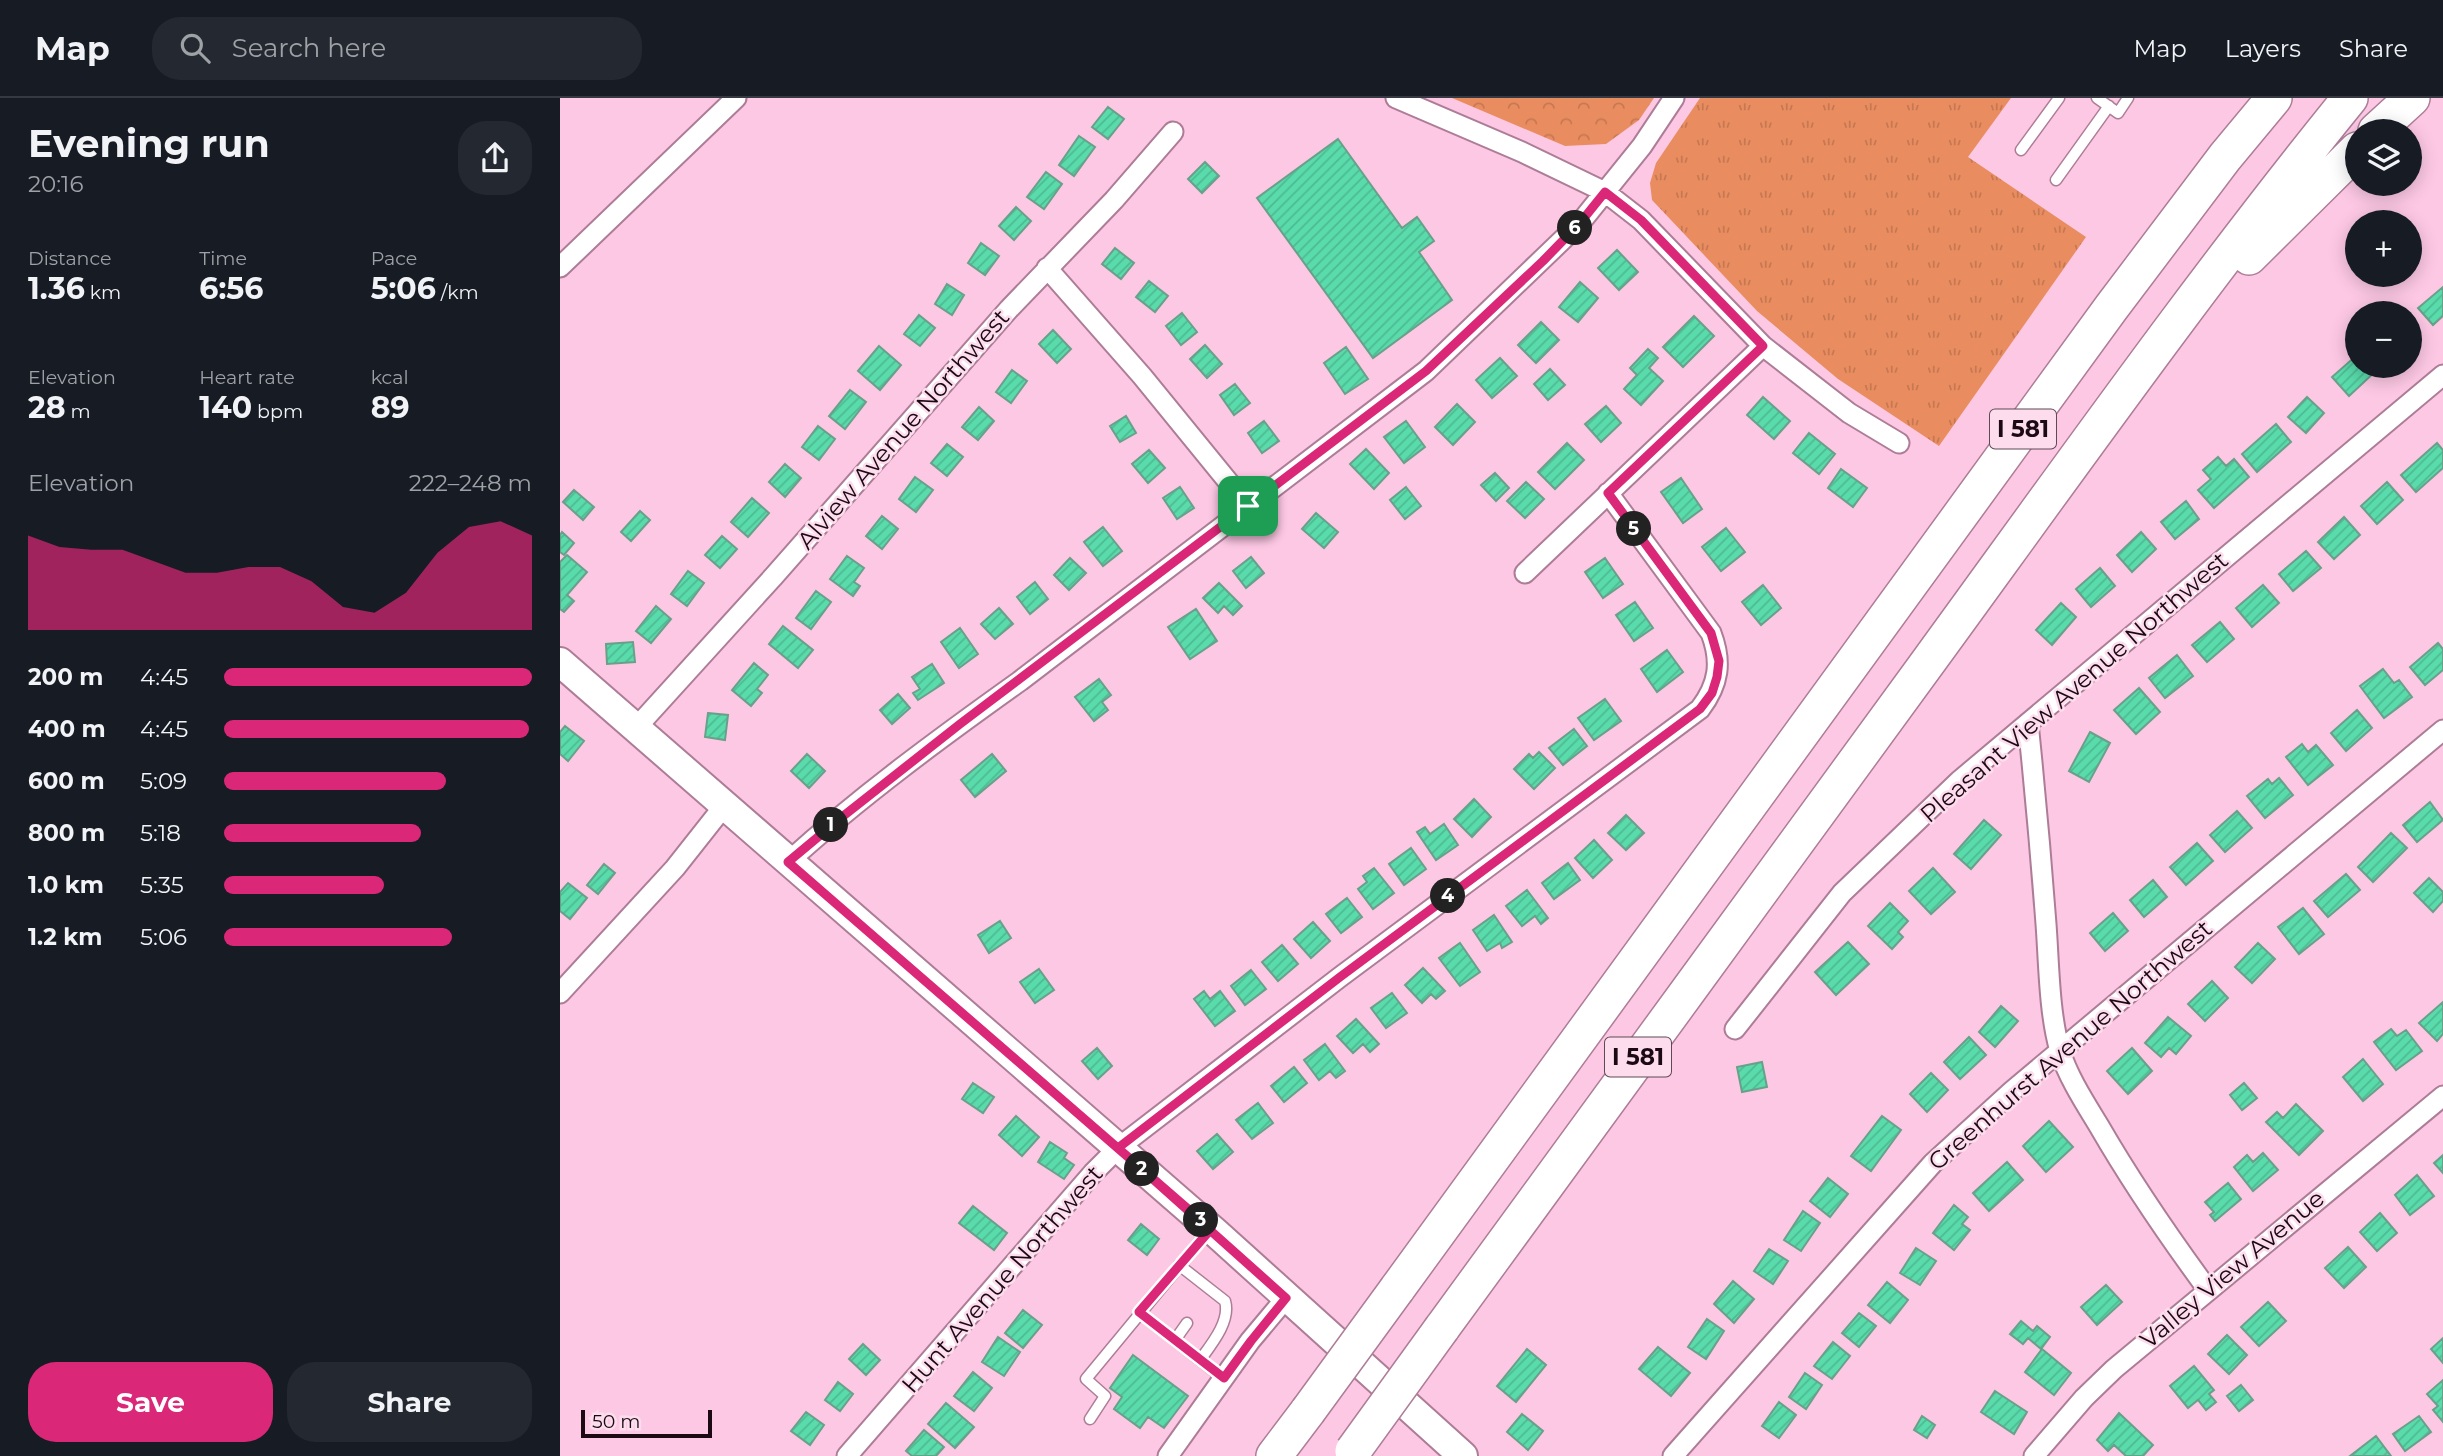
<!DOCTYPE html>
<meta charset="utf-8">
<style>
body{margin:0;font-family:Montserrat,sans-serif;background:#242831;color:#f1f3f6;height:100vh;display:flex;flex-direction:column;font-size:26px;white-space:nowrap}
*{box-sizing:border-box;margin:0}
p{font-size:23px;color:#9ea1a6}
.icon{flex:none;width:38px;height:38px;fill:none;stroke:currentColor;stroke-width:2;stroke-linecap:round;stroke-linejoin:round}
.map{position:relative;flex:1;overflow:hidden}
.details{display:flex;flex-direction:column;background:#171b24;width:560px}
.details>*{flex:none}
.controls{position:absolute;left:1785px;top:21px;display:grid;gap:14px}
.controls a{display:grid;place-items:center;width:77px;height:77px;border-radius:50%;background:#171b24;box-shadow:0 4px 18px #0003;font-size:35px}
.scale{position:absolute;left:21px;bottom:18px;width:131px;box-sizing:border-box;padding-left:7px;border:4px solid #1b0a14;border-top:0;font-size:19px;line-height:24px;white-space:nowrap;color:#1b0a14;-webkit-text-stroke:5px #fddded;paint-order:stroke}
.pin{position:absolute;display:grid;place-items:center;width:60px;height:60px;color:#fff;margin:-30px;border-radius:14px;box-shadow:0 4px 10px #0006}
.km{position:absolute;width:35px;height:35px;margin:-18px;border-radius:50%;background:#222;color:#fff;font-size:19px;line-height:35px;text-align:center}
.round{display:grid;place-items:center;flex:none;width:74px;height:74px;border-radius:28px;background:#242831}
.summary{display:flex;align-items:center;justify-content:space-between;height:119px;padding:0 28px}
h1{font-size:38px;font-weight:700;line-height:52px}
.figures{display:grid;grid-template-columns:repeat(3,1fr);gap:10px;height:119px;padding:7px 28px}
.figures div{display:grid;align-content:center}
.figures b{font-size:30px;font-weight:700}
.figures small{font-size:19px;font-weight:400}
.figures p{font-size:19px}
.chart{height:196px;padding:14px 28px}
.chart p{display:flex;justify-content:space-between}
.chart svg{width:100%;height:126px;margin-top:7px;fill:#db2777;opacity:.7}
.action{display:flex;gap:14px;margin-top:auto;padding:14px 28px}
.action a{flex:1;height:80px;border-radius:28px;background:#db2777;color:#fff;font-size:28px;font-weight:700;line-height:80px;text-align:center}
.action a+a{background:#242831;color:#f1f3f6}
ul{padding:0 28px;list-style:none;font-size:23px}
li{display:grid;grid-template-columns:112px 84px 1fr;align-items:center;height:52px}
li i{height:18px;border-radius:9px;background:#db2777}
header{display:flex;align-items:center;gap:42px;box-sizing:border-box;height:98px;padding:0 35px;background:#171b24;border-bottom:2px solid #363941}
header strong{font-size:33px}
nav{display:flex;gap:38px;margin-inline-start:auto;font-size:24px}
.search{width:490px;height:63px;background:#242831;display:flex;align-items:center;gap:18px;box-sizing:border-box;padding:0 24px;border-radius:28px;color:#9ea1a6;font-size:26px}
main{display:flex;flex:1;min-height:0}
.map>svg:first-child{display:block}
.grass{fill:url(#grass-tufts)}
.forest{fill:url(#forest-crowns)}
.building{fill:url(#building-hatch);stroke:#69a089;stroke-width:2}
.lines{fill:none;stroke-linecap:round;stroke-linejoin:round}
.lane-casing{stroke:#ad7d97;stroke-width:13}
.street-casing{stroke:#ad7d97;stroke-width:23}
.secondary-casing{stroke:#ad7d97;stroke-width:32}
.highway-casing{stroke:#ad7d97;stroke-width:38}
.lane{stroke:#fff;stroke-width:10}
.street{stroke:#fff;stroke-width:19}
.secondary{stroke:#fff;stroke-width:28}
.highway{stroke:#fff;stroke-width:35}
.highway-bridge-casing{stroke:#ad7d97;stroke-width:38;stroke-linecap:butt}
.highway-bridge{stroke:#fff;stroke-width:35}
.route-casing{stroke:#fff;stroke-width:14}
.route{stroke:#db2777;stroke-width:9}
.labels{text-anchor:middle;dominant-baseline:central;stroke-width:5;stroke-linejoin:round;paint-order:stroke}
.shield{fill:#fddded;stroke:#5f4955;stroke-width:2}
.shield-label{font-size:23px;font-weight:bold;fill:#1b0a14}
.street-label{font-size:24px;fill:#1b0a14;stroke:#fddded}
</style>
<header>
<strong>Map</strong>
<div class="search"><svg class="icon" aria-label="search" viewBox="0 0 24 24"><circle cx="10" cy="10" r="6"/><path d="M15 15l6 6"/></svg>Search here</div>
<nav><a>Map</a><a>Layers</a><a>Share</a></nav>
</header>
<main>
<section class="details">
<div class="summary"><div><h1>Evening run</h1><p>20:16</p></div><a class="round"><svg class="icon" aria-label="share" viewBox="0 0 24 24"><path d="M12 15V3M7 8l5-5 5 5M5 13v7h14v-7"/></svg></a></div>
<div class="figures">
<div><p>Distance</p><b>1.36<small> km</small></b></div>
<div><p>Time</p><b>6:56</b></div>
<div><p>Pace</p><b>5:06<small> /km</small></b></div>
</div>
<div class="figures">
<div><p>Elevation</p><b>28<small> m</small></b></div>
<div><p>Heart rate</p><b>140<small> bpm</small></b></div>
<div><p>kcal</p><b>89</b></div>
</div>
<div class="chart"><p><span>Elevation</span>222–248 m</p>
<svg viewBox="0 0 160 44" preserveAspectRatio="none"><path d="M0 44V11L10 15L20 16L30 16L40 20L50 24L60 24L70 22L80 22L90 27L100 36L110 38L120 31L130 17L140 8L150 6L160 11V44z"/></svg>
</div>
<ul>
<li><b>200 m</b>4:45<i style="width:100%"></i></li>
<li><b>400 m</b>4:45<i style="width:99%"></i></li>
<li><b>600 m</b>5:09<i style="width:72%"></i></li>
<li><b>800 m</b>5:18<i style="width:64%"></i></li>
<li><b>1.0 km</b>5:35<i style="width:52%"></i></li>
<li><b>1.2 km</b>5:06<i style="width:74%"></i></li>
</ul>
<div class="action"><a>Save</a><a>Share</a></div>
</section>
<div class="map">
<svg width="1883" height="1358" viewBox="0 0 1883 1358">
<defs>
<pattern id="grass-tufts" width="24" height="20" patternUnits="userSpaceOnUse" patternTransform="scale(1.75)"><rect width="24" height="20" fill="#e98d60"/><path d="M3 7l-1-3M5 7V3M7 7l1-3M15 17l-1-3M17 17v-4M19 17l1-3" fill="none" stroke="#c77852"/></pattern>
<pattern id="forest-crowns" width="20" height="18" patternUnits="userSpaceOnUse" patternTransform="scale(1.75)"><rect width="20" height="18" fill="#e98d60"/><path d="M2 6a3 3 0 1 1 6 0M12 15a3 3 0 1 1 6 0" fill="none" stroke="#c77852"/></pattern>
<pattern id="building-hatch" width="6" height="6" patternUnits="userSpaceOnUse" patternTransform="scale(1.75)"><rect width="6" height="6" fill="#59dbac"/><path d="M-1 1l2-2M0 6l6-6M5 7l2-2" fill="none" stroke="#4dbb93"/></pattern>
</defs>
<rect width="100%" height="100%" fill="#fdc8e4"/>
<path class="grass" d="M1140,0h311l-43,59 118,80 -147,209 -101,-67 -81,-68 -105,-111 -2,-17 6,-20z"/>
<path class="forest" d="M892,0h202l-15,22 -33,24 -41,2z"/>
<path class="building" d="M548,9l16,12 -16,20 -16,-12z
M519,38l16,11 -21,29 -15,-11z
M778,41l64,89 15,-11 17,24 -15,11 33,48 -79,58 -116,-160z
M645,64l14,14 -17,17 -14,-14z
M486,74l16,12 -18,25 -17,-12z
M456,109l15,14 -17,19 -15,-14z
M421,145l18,13 -14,19 -17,-12z
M555,150l19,15 -13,16 -19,-15z
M1057,152l21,22 -19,18 -21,-22z
M589,183l19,15 -13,16 -19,-15z
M1020,184l18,16 -20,24 -19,-15z
M387,186l17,11 -12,20 -17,-11z
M1883,189v29l-10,9 -15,-17z
M622,215l15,19 -16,13 -15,-19z
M359,217l16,13 -15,18 -16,-12z
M1134,218l20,20 -31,31 -20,-20z
M981,224l18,18 -23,23 -18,-18z
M493,232l18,19 -14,14 -18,-19z
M645,247l17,19 -15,14 -17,-19z
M319,248l22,19 -21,25 -22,-19z
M786,249l22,32 -23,15 -21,-31z
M1088,251l10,9 -9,10 14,13 -22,24 -17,-16 13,-14 -7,-7z
M1797,257v11h17l3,4 -28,26 -17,-19z
M940,260l17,18 -25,22 -16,-18z
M990,271l15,16 -17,15 -14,-16z
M452,272l15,11 -16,22 -15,-11z
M675,286l15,19 -16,12 -14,-20z
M290,292l16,12 -21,27 -16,-13z
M1203,299l27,24 -16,18 -27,-24z
M1747,299l17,16 -18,20 -18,-16z
M897,306l18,18 -22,23 -18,-18z
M1046,308l15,17 -20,19 -16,-18z
M419,309l15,14 -16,19 -16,-13z
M566,318l10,17 -16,9 -10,-16z
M704,323l15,20 -17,12 -14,-20z
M846,323l19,26 -21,16 -20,-26z
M1716,326l15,18 -34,30 -15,-18z
M258,328l17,13 -16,21 -17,-13z
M1249,335l26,21 -16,20 -26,-21z
M1007,345l17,17 -29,29 -17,-17z
M1877,345l6,7v18l-27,24 -15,-17z
M387,346l16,13 -16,19 -16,-13z
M806,351l23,24 -15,16 -24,-25z
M589,352l16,18 -17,15 -16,-19z
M1658,359l8,9 8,-7 15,18 -35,31 -16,-18 13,-11 -8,-9z
M225,366l16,14 -16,19 -16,-15z
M1281,371l26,19 -14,19 -25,-19z
M935,375l14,15 -13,13 -15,-16z
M355,379l18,13 -17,22 -17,-13z
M1121,380l21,31 -19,14 -22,-31z
M966,384l18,17 -19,19 -18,-17z
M1827,384l16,18 -26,24 -16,-18z
M620,389l14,21 -17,11 -14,-21z
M846,389l15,19 -16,13 -15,-19z
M14,392l20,17 -11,13 -20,-18z
M192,400l17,15 -21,24 -17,-15z
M1626,403l13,18 -24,20 -14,-17z
M80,413l10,9 -19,21 -10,-9z
M756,415l22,19 -14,16 -22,-19z
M322,418l16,13 -16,20 -16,-13z
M1784,419l16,18 -26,24 -16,-17z
M543,429l19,24 -19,15 -19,-24z
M1166,430l19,24 -24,19 -19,-24z
M2,434l12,11 -10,12 -4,-3v-17z
M1581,434l15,17 -24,23 -15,-17z
M162,438l15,13 -17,19 -15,-13z
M1746,453l15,17 -28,23 -14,-17z
M7,457l20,17 -20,23 7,6 -10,11 -4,-3v-47z
M287,458l17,12 -10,14 6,4 -7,10 -23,-17z
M691,459l13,16 -18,15 -13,-17z
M510,460l16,15 -17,17 -15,-15z
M1045,460l18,26 -20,14 -18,-26z
M1540,470l15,18 -24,21 -15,-18z
M128,473l16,12 -17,23 -16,-12z
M475,484l13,17 -18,15 -13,-17z
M659,485l23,23 -9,9 -9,-9 -6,7 -15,-15z
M1203,487l18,23 -20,17 -19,-23z
M1703,487l16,18 -27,24 -16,-19z
M256,493l15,11 -20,27 -15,-11z
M1075,504l18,26 -19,13 -18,-26z
M1501,505l15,14 -24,28 -16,-15z
M96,508l15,13 -20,24 -15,-12z
M439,510l14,16 -18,15 -14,-15z
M636,511l21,32 -27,18 -22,-32z
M1660,524l14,17 -27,23 -15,-17z
M223,528l30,24 -15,18 -29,-24z
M400,530l18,26 -19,14 -18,-26z
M73,544l2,20 -28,2 -1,-20z
M1878,545l5,6v21l-18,15 -15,-18z
M1107,552l16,22 -26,20 -16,-23z
M1617,557l16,21 -28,22 -16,-20z
M194,565l14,12 -11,14 5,4 -11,13 -19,-16z
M372,566l12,19 -26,17 -5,-7 7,-4 -8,-12z
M1823,571l11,14 5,-3 13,17 -28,21 -24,-32z
M539,581l12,16 -9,7 6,8 -14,11 -19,-24z
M1579,590l21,24 -24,22 -22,-24z
M338,596l12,14 -18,16 -12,-14z
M1045,601l16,22 -27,19 -16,-22z
M1797,612l15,18 -26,23 -15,-18z
M148,615l20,2 -3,25 -20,-3z
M5,628l19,15 -16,20 -8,-7v-22z
M1014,631l13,17 -24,19 -14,-17z
M1530,634l20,11 -21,39 -20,-11z
M1742,646l6,8 8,-7 17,20 -25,20 -22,-28z
M979,654l16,16 -21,21 -20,-20 15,-15 4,4z
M247,656l18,17 -16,17 -18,-17z
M432,656l14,17 -31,26 -14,-17z
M1719,680l14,17 -28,23 -18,-22 21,-17 4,5z
M914,701l17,18 -19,20 -18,-18z
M1870,704l13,18 -26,22 -14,-17z
M1677,713l15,17 -27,24 -15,-17z
M1066,717l18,18 -18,17 -18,-17z
M1424,722l17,15 -30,34 -17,-15z
M884,726l14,21 -22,15 -19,-28 8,-5 5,7z
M1831,735l16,15 -34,34 -15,-15z
M1034,742l18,20 -19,18 -18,-20z
M1637,745l16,18 -27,24 -16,-18z
M851,750l15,21 -22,16 -15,-21z
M1008,765l12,17 -26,19 -12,-16z
M44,766l11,9 -17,21 -11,-9z
M814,770l20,25 -21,16 -15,-20 9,-7 -4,-6z
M1373,770l22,24 -24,22 -22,-23z
M1786,776l14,16 -32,27 -14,-16z
M1869,780l14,14v9l-10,11 -19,-19z
M1593,782l14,17 -23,20 -14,-17z
M8,785l19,15 -17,21 -10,-8v-19z
M967,792l21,28 -7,6 -6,-8 -13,10 -16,-20z
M787,800l15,19 -21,16 -15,-19z
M1330,805l18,18 -10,11 5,5 -11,12 -24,-23z
M1743,810l21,26 -25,20 -21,-27z
M1553,815l15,18 -23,20 -15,-18z
M934,817l18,27 -10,6 -2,-5 -13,8 -14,-21z
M440,823l11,17 -22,15 -11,-18z
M753,824l17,19 -19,17 -17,-19z
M1288,844l21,22 -33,31 -21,-23z
M900,845l20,29 -20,14 -21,-28z
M1698,845l17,16 -23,24 -17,-16z
M722,847l16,19 -20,17 -16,-19z
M863,870l22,23 -9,8 -5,-5 -9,9 -17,-18z
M479,871l15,21 -19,13 -15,-21z
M691,872l15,19 -21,16 -14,-19z
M1652,883l16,17 -23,23 -17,-17z
M644,893l6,8 10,-8 15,20 -20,15 -21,-27z
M832,895l15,20 -21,15 -15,-20z
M1883,904v32l-6,7 -18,-18z
M1441,908l17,15 -23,26 -16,-15z
M1608,919l23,19 -15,18 -7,-6 -8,9 -16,-14z
M796,921l23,25 -9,8 -7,-8 -10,9 -16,-17z
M1831,931l6,7 9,-6 16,21 -26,19 -22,-28z
M1409,939l17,18 -26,24 -16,-17z
M765,946l20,27 -9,7 -6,-7 -11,9 -15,-20z
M537,950l15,18 -14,13 -16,-18z
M1572,950l20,23 -24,23 -21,-23z
M1803,961l20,25 -20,17 -20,-24z
M1202,964l5,25 -25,5 -5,-25z
M734,969l13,16 -23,19 -13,-16z
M1371,975l17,17 -21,22 -17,-18z
M413,985l21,14 -11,16 -21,-14z
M1684,985l13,15 -15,12 -12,-15z
M698,1005l15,20 -21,16 -16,-19z
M1736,1006l27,27 -24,24 -33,-33 11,-10 6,6z
M456,1018l23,21 -17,19 -23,-21z
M1322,1018l19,14 -30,41 -20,-15z
M1489,1023l24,26 -27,25 -23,-26z
M657,1036l16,18 -20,17 -16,-18z
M490,1044l17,11 -3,5 10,7 -10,14 -26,-17z
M1703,1055l15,17 -25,21 -19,-24 13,-12 6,7z
M1883,1057v18l-9,-10z
M1447,1064l16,18 -34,31 -16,-18z
M1857,1077l17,21 -24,19 -15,-20z
M1268,1080l20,16 -18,23 -20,-16z
M1668,1085l13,16 -26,22 -5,-6 4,-3 -9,-10z
M1394,1107l14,12 -6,7 8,6 -16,20 -21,-17z
M413,1108l34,27 -13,17 -35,-27z
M1243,1113l17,12 -19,28 -17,-11z
M1820,1115l17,20 -20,18 -17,-19z
M581,1126l18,15 -12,16 -19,-15z
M1788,1149l18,20 -22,21 -19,-20z
M1356,1150l20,13 -16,24 -20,-12z
M1209,1151l19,12 -15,23 -19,-13z
M1173,1183l21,18 -20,24 -20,-19z
M1327,1184l21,18 -18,23 -22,-18z
M1546,1187l16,17 -25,23 -16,-18z
M1708,1204l18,19 -27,25 -18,-19z
M463,1212l19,15 -19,23 -18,-15z
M1299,1215l17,13 -17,21 -17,-14z
M1147,1221l17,12 -18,28 -18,-12z
M1461,1223l12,10 4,-5 13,11 -9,12 -13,-11 -5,6 -13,-10z
M1667,1237l20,20 -18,19 -21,-20z
M438,1239l22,15 -16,24 -22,-14z
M1883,1240v25l-12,-14z
M1273,1244l17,14 -18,23 -18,-13z
M303,1246l17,16 -14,15 -17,-16z
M1098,1249l32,26 -19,23 -32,-27z
M967,1251l19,16 -30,37 -19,-16z
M1482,1251l29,24 -17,22 -29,-23z
M573,1257l55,41 -24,32 -16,-11 -8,11 -26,-19 8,-12 -12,-9z
M1634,1268l20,24 -5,4 7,8 -10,8 -8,-10 -10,8 -18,-22z
M413,1274l19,16 -18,23 -20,-15z
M1245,1275l17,12 -16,24 -17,-12z
M1883,1282v42l-10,-12 5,-4 -11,-12z
M278,1284l15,12 -13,17 -15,-11z
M1681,1287l12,15 -14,11 -12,-15z
M1435,1293l32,21 -13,22 -33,-22z
M1219,1304l17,13 -17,23 -17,-12z
M386,1305l28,24 -19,21 -27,-24z
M246,1314l18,13 -14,20 -19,-14z
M1559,1315l34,32 -10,11h-17l-12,-11 -6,6 -11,-11z
M962,1316l21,17 -15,19 -21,-18z
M1362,1318l13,9 -8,13 -13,-8z
M1859,1318l12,16 -26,19 -12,-17z
M364,1332l20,17 -8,9h-24l-6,-5z
M1816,1338l15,20h-41z"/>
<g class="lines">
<defs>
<path id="lane" d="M1537,0l21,15 10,-15
M1461,52l38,-52
M1496,82l53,-74
M619,1167l46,36c6,20 -14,44 -25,59
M579,1214l85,67
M615,1242l12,-17
M530,1321l15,-23 -19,-17 124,-150"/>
<path id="street" d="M836,0l126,54 83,40 36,28 122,126 86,67 50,30
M0,169l176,-169
M487,170l95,108 106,130
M965,475l238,-227
M1468,625c7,67 13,134 18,201 3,40 3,89 14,127 8,26 25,52 39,75 33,57 70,111 109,164
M75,631l139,-153 235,-267 105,-109 59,-68
M228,764c73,-66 152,-124 232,-181l406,-310 154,-148 62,-77 32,-48
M0,895l115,-125 49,-62
M1175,931l107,-136 117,-112 484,-406
M287,1358l246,-283 25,-25 222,-171 360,-268c19,-25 22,-47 11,-76l-103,-140
M608,1358l82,-115 36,-43
M1113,1358l260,-293 79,-72 431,-361
M1474,1358l50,-58 30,-29 329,-273"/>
<path id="secondary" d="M0,564l656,571 247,223"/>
<path id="highway" d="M1816,33l36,-33
M1689,159l108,-107
M837,1191l714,-981 114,-151 49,-59
M882,1230c162,-224 327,-446 489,-670 137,-188 272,-379 419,-560
M714,1358l34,-45"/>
</defs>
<use href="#lane" class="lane-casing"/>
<use href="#street" class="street-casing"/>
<use href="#secondary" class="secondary-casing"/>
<use href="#highway" class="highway-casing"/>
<use href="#lane" class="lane"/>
<use href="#street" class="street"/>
<use href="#secondary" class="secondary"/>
<use href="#highway" class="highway"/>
<defs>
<path id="highway-bridge" d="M748,1313l89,-122
M793,1353l89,-123"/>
</defs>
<use href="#highway-bridge" class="highway-bridge-casing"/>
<use href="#highway-bridge" class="highway-bridge"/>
</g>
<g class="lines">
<defs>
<path id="route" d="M688,408l-288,218 -118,93 -54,45c141,122 281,245 423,367l-72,83 85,66 27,-37 35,-43 -168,-150 222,-171 360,-268 12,-16 5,-16 2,-16 -8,-28 -103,-140 155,-147 -122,-126 -36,-28 -25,31 -37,38 -117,110 -178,135"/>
</defs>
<use href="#route" class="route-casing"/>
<use href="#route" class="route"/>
</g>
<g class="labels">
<g class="shield">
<rect x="1430" y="311.5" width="66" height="39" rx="5"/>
<rect x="1045" y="939.5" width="66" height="39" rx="5"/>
</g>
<g class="shield-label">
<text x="1463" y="331">I 581</text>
<text x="1078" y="959">I 581</text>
</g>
<g class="street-label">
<text transform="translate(343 331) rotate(-49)">Alview Avenue Northwest</text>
<text transform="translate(1514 589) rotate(-41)">Pleasant View Avenue Northwest</text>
<text transform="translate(1510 947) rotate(-41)">Greenhurst Avenue Northwest</text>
<text transform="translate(1672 1171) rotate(-40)">Valley View Avenue</text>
<text transform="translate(442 1181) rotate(-49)">Hunt Avenue Northwest</text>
</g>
</g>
</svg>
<div class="controls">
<a><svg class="icon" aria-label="layers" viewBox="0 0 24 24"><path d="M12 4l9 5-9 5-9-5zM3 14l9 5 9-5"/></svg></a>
<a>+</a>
<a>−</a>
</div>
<div class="scale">50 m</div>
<div class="pin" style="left:688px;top:408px;background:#1e9e55"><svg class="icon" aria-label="arrive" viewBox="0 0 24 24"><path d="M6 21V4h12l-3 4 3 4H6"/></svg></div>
<b class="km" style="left:271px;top:727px">1</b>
<b class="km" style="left:582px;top:1071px">2</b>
<b class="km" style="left:641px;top:1122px">3</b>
<b class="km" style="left:888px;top:798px">4</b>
<b class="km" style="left:1074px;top:431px">5</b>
<b class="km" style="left:1015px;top:130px">6</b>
</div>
</main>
